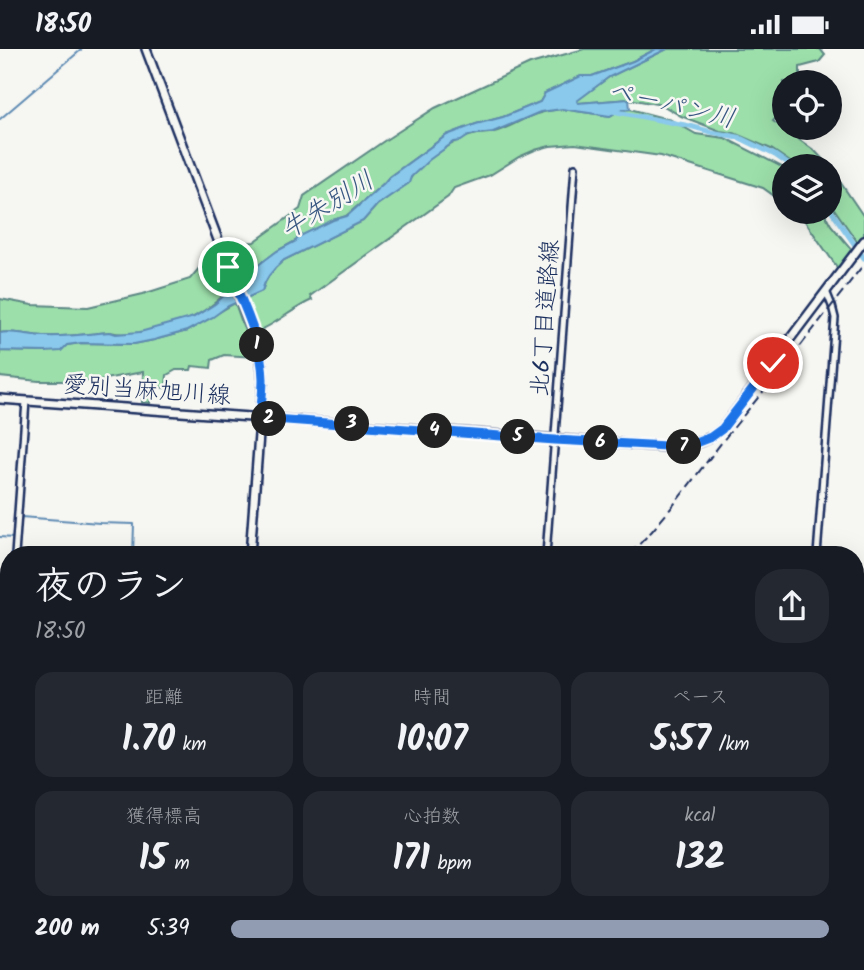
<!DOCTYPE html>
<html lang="ja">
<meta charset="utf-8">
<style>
body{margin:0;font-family:Kalam,"Klee One",sans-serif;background:#242831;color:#f1f3f6;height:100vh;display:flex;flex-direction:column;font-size:26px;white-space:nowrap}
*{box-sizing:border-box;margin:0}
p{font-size:23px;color:#9ea1a6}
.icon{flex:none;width:38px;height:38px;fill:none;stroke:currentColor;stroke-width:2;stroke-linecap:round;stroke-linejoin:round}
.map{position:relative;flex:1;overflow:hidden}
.sheet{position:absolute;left:0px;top:497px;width:864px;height:425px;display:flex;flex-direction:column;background:#171b24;border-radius:28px 28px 0 0;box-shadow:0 7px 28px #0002}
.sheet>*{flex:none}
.tools{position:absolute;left:772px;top:21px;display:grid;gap:14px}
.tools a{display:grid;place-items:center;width:70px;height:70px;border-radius:50%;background:#171b24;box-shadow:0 7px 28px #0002;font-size:35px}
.pin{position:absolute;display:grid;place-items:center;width:60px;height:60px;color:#fff;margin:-30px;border:4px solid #fff;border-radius:50%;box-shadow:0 2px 7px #0007}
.km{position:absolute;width:35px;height:35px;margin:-18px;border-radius:50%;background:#222;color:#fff;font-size:19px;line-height:35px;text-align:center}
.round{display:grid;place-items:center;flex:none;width:74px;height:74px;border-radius:28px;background:#242831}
.head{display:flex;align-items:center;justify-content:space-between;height:119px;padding:0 35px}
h1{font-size:38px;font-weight:800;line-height:52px}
.metrics{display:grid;grid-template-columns:repeat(3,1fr);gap:10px;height:119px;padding:7px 35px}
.metrics div{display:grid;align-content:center;border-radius:18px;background:#242831;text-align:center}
.metrics b{font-size:35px;font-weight:800}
.metrics small{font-size:19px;font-weight:400}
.metrics p{font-size:19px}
ul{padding:0 35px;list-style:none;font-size:23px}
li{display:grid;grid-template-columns:112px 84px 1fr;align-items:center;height:52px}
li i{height:18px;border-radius:9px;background:#919bb2}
.status{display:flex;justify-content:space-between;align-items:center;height:49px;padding:0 35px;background:#171b24;direction:ltr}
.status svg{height:19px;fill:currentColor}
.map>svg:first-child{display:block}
.green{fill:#9cdfaa;stroke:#5c8784;stroke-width:2}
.water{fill:#8ac9eb;stroke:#5e8bb3;stroke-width:2}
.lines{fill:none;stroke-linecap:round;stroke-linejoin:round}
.stream{stroke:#5e8bb3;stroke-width:2}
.river{stroke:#8ac9eb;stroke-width:5}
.minor-casing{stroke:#1b2f5e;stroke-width:10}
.major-casing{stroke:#1b2f5e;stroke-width:12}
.minor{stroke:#f6f6f2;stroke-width:5}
.major{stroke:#f6f6f2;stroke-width:7}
.rail{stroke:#1b2f5e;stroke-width:2;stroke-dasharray:10 5;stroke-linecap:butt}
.route-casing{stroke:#fff;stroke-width:14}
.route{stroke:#1a73e8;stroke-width:9}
.labels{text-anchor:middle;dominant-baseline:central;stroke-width:5;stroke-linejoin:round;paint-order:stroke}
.street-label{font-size:24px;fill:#1b2f5e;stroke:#f6f6f2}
.water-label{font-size:26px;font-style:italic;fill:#375681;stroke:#f6f6f2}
</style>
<div class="status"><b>18:50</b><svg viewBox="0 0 49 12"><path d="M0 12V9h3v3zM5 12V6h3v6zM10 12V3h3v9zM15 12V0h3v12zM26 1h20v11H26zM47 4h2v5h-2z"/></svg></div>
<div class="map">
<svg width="864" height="921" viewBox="0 0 864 921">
<rect width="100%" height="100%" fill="#f6f6f2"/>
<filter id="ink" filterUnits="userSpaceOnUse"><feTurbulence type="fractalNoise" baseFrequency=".0143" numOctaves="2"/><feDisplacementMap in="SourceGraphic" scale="14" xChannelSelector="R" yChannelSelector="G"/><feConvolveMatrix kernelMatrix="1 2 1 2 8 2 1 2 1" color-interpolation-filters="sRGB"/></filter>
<g filter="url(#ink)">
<path class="green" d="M584,0h72l-23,12 -41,15h-11l-36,17 -5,9 -37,15 -27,7 -29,11 -58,42 -5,6 -38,33 -13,4 -56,31 -40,32 -13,-35 9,-4 21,-2 46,-33 4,-13 80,-55 51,-33 95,-44z
M667,0h153l5,6 -6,7 -19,5v8l-4,7h-12v27l-11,12 42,30 14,15h-33l-25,-17 -37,-16 -14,-2 -39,-15 -19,-11 -33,-6 -51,4 -2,-2 33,-24z
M562,60l48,7 10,-6 10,-1 41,11 25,14 29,4 59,30v35l-21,-15 -102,-32 -86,-12 -25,2 -15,4 -16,7 -29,18 -36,13 -6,9 -138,99 2,4c-20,9 -37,25 -56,32l-12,-33 18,-8c3,-13 12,-23 22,-31l79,-39 14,-16 31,-22c8,-18 47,-44 65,-48 7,-2 14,-1 21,-3 16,-4 30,-15 46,-19 7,-2 15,-3 22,-4z
M830,118l34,50v20l-6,6 -28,-40z
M795,163h29l7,13 22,26 -14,19 -37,-53z
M218,201l14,38c-11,10 -22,20 -35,27 -19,11 -66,23 -87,17 -22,2 -44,5 -66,4 -15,0 -31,-6 -44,-3v-34l32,6 56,2 55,-13 47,-15 21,-25z
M235,254l19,54 -30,-2 -12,5 -1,8 -19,-2 -1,4h-15l-9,5 -1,13 -9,-1v-5l-5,-1 -2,22 -8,-1 1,-30 -49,9h-55l-39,-4v-26l45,1 22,-7 14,-2 53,1 20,-4 33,-9z
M441,914h75l-1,7h-75z"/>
<path class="water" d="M656,0h11l-58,28 -32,24 1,2 51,-4 1,10 -10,1 -10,6 -48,-7 -22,3 -47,20 -23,3 -9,6 -7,1 -25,18 -18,17 -2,6 -32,22 -14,16 -79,39c-10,8 -19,18 -22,31l-34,15 -15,11 -26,14 -33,9 -20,4 -53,-1 -14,2 -6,6 -16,1 -45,-1v-18c13,-3 30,3 44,3 22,1 44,-2 66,-4l6,2 24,-2 54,-15 21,-13 34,-32 28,-21 19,-10 2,-4 35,-17 14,-4 37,-33 5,-6 58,-42 29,-11 27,-7 37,-15 5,-9 36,-17h11l41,-15z"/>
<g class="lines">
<path class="stream" d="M0,70l82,-70
M20,478l1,-10 79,6 34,1 -1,31
M0,488l13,1
M18,490l2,-8
M101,921v-7"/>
<path class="river" d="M612,62l78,15 21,6 27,5 37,18 16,11
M830,160l34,49
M859,921l5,-13"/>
<defs>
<path id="minor" d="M15,506l11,-154
M546,506l29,-388
M817,506l18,-237 -3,-12 -6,-15
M0,713l9,-121
M0,752l9,-1
M856,804l8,1
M515,921l1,-7
M787,921v-7"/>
<path id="major" d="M146,0l106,281 9,30 2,21 -13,174
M0,350l668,48h17l17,-6 9,-4 11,-8 142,-188
M220,921v-7"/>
</defs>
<use href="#minor" class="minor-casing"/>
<use href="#major" class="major-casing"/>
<use href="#minor" class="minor"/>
<use href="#major" class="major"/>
<path class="rail" d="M629,506l23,-24 20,-24 57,-74 66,-80 69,-89
M0,734l9,-3"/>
</g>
</g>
<g class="lines" filter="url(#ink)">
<defs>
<path id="route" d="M228,218c14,36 34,73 35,112 0,13 -2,26 -3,39l295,22 130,7 26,-10 11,-8 51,-66"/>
</defs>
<use href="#route" class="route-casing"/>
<use href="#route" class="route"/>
</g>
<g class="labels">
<g class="street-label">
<text transform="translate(546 269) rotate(-86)">北6丁目道路線</text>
<text transform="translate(147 342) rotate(4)">愛別当麻旭川線</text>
</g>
<g class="water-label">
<text transform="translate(671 57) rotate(13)">ペーパン川</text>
<text transform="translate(328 157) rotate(-32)">牛朱別川</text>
</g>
</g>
</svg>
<div class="tools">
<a><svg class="icon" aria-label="locate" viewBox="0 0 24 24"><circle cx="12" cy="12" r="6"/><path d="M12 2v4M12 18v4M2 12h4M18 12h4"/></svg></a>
<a><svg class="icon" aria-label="layers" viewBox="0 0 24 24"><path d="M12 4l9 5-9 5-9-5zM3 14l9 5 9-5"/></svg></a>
</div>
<div class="pin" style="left:228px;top:218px;background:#1e9e55"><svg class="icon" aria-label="arrive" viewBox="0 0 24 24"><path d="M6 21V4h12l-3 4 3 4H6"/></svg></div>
<div class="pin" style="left:773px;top:314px;background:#d93025"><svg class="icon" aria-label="check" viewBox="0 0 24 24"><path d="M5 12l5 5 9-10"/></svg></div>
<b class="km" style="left:257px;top:296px">1</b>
<b class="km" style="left:269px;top:370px">2</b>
<b class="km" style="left:352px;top:375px">3</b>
<b class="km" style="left:435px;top:382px">4</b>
<b class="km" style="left:518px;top:388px">5</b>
<b class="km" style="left:601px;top:394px">6</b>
<b class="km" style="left:684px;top:398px">7</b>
<section class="sheet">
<div class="head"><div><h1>夜のラン</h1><p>18:50</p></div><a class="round"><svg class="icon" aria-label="share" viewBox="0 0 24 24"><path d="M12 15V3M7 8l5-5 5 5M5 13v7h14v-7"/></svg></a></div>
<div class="metrics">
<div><p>距離</p><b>1.70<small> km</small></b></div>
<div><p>時間</p><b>10:07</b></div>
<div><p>ペース</p><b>5:57<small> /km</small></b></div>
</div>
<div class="metrics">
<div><p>獲得標高</p><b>15<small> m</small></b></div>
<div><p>心拍数</p><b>171<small> bpm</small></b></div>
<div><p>kcal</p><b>132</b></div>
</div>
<ul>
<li><b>200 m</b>5:39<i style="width:100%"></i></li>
</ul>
</section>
</div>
